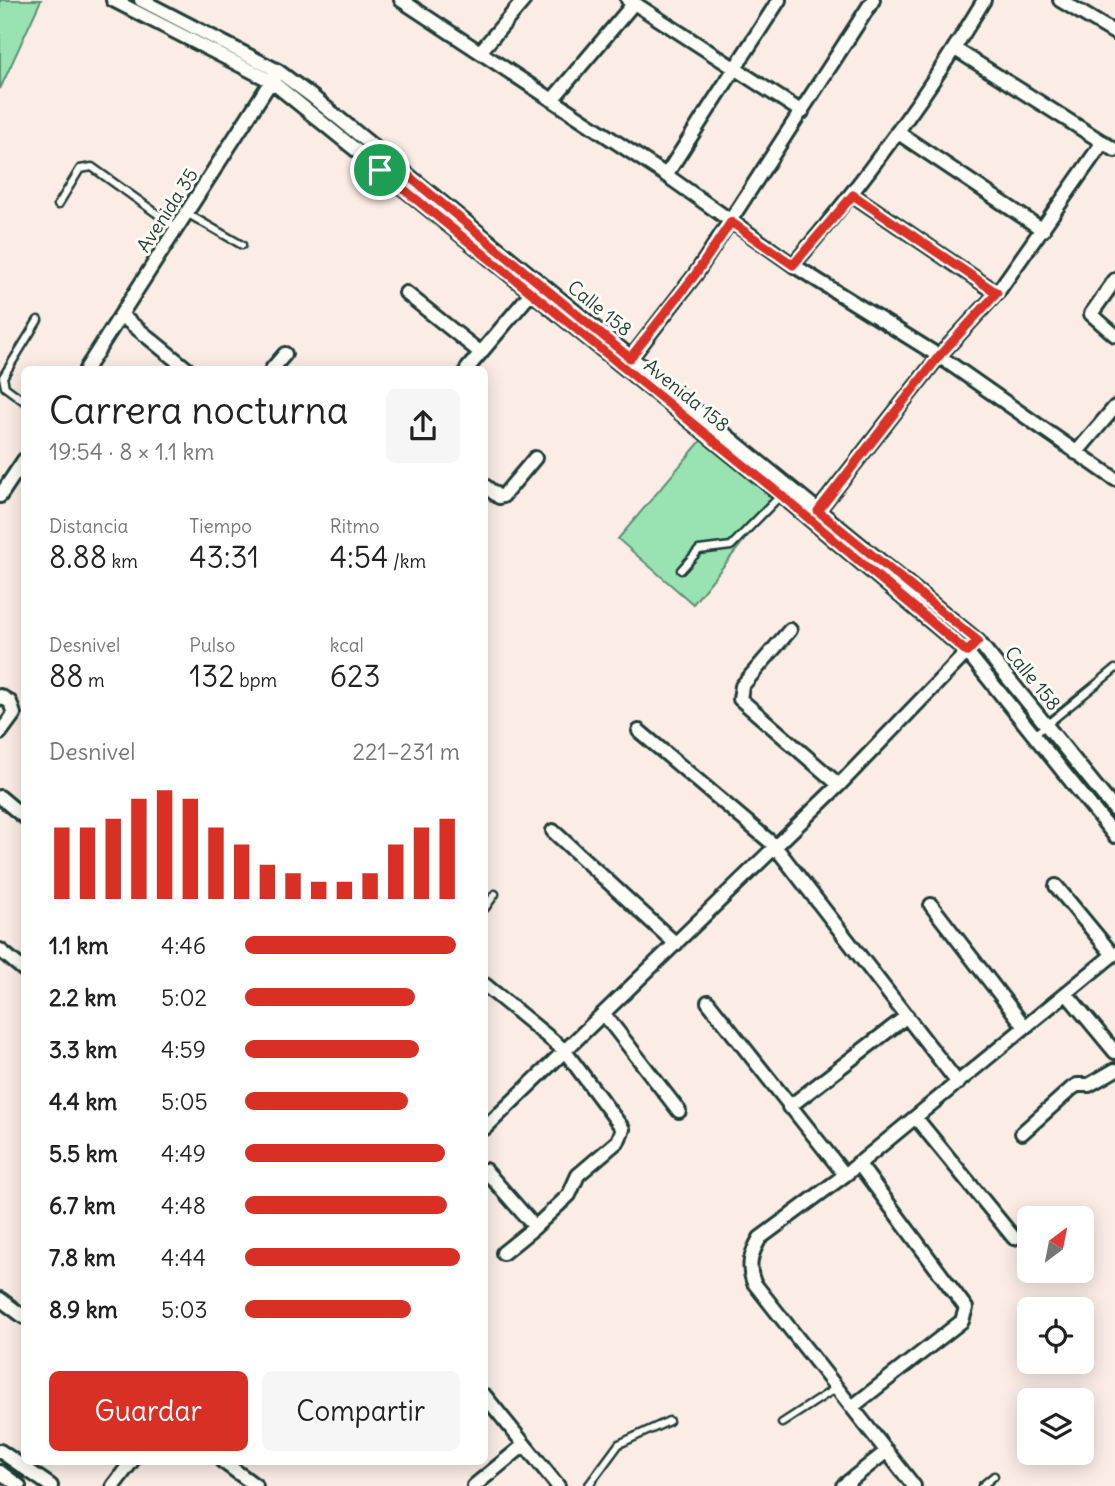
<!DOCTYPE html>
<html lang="es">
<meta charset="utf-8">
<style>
body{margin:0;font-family:Delius,sans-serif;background:#f6f6f6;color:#222;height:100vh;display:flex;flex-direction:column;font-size:26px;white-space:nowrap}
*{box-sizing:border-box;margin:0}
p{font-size:23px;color:#767676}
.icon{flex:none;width:38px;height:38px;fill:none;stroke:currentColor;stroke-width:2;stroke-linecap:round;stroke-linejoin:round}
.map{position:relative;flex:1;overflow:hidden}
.drawer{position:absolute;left:21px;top:366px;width:467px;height:1099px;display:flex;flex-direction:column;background:#fff;border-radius:10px;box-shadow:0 4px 18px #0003}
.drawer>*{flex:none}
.needle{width:46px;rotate:32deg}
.controls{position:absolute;left:1017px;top:1206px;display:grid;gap:14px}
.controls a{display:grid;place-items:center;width:77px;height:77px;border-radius:10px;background:#fff;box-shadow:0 4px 18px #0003;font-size:35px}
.pin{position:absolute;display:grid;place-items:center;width:60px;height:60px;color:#fff;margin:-30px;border:4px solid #fff;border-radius:50%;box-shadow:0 2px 7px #0007}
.round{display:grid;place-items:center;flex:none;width:74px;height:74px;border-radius:10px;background:#f6f6f6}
.summary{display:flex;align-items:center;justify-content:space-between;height:119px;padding:0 28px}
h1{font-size:38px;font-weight:600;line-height:52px}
.stats{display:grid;grid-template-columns:repeat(3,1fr);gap:10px;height:119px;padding:7px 28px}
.stats div{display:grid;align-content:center}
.stats b{font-size:30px;font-weight:600}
.stats small{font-size:19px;font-weight:400}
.stats p{font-size:19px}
.chart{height:196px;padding:14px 28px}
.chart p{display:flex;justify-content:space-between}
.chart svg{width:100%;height:126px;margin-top:7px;stroke:#d93025;stroke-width:6}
.primary-button{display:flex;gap:14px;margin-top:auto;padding:14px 28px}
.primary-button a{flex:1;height:80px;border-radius:10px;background:#d93025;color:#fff;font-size:28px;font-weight:600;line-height:80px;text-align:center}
.primary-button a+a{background:#f6f6f6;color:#222}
ul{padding:0 28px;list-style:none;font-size:23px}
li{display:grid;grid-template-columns:112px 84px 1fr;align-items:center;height:52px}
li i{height:18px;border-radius:9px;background:#d93025}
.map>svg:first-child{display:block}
.green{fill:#99e3b2;stroke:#5c9073;stroke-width:2}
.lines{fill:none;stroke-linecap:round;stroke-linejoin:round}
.lane-casing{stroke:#1f3d34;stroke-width:11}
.street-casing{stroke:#1f3d34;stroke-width:18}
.lane{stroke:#fdfcf7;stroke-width:6}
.street{stroke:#fdfcf7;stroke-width:12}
.route-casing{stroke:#fff;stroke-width:14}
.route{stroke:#d93025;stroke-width:9}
.labels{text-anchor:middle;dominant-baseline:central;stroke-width:6;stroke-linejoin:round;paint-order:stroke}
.street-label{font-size:19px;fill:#1f3d34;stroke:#fdfcf7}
</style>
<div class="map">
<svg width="1115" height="1486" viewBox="0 0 1115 1486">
<rect width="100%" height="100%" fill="#fbece6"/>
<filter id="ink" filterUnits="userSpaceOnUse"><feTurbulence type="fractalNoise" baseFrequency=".0143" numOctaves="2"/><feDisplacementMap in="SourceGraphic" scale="14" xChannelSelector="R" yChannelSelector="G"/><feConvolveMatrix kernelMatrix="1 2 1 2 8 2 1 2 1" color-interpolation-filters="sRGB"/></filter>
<g filter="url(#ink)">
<path class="green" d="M0,0h41l-41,89z
M705,436l74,61 -86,107 -75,-65z"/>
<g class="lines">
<defs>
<path id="lane" d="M58,205l22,-36 12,-2 85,61
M188,214l54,31
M24,401l-19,-14 -2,-10 35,-57
M681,570l18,-20 32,-4 50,-51
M1034,735l81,-66
M485,908l10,-14
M782,1423l54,-35
M588,1486l31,-42 50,-23
M982,1486l12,-10"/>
<path id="street" d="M113,0l158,81 510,414 186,157 148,184
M141,0l137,71 36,27 664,543 137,169
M401,0l265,175 127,90 146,91 176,123
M1060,0l55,33
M634,3l168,109
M955,49l160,101
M480,52l44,-52
M552,100l82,-97 -6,-3
M897,132l146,98
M666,175l113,-175
M853,195l144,98
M793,265c71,-83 135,-171 191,-265
M1115,280l-24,34 24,21
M406,293l75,60
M122,316l65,53
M627,363l68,-88 178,-275
M86,369l189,-294
M272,369l13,-15
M467,369l70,-83
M1076,453l39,-46
M485,486l14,11 4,-1 32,-38
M0,496l24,-36
M813,517l126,-161 58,-63 106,-151
M790,630l-48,56 -2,13 99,86
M0,696l10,6 4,12 -14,19
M639,731l135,114 184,238
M0,797l24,20
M553,831l123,113
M1056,886l57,69
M931,905l94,122
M0,950l24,20
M485,985l79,65 59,79 -5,12 -40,34 -9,20 -34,32 -50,-57
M1066,993l49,59
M708,1002l137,173
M604,1014l75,97
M789,1107l118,-91
M916,1118l98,120
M485,1128l354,-343 131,-136
M1022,1133l49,-44 6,-4h12l26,-15
M503,1253l32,-26
M0,1299l24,18
M485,1396l73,90
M852,1407l110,-86 4,-13 -108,-145
M0,1451l51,35
M222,1461l34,25
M0,1472l19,14
M113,1486l19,-25
M474,1486l50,-41
M843,1486l44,-35
M914,1486l-160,-203c-7,-17 -3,-30 6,-45l85,-63 270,-222"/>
</defs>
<use href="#lane" class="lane-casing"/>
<use href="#street" class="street-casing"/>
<use href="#lane" class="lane"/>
<use href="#street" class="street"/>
</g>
</g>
<g class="lines" filter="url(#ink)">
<defs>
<path id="route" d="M389,160l241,198 65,-83 36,-53 62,43 60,-70 144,98 -58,63 -121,155 160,130 -11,11 -186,-157 -401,-325z"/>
</defs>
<use href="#route" class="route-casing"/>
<use href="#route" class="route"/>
</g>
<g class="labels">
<g class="street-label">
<text transform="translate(167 210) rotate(-57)">Avenida 35</text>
<text transform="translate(600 308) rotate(39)">Calle 158</text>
<text transform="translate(687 395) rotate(39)">Avenida 158</text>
<text transform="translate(1033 678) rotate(51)">Calle 158</text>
</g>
</g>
</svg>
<div class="controls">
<a><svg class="needle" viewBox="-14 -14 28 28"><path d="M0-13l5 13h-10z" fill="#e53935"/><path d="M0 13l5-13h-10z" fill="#767676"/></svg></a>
<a><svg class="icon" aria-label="locate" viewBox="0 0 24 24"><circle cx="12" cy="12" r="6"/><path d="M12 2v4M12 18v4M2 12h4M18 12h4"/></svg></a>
<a><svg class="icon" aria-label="layers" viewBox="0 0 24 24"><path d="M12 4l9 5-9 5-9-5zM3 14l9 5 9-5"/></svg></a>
</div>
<div class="pin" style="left:380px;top:170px;background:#1e9e55"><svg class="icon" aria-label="arrive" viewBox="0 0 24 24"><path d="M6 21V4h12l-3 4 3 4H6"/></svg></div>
<section class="drawer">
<div class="summary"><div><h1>Carrera nocturna</h1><p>19:54 · 8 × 1.1 km</p></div><a class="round"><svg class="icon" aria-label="share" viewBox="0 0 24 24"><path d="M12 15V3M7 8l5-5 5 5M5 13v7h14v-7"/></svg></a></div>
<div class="stats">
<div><p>Distancia</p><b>8.88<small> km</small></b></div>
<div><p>Tiempo</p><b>43:31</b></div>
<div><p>Ritmo</p><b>4:54<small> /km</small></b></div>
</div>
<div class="stats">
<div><p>Desnivel</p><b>88<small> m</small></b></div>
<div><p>Pulso</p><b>132<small> bpm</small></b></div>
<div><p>kcal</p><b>623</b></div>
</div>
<div class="chart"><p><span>Desnivel</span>221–231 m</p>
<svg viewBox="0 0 160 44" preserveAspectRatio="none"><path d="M5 44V19M15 44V19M25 44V16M35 44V9M45 44V6M55 44V9M65 44V19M75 44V25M85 44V32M95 44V35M105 44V38M115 44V38M125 44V35M135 44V25M145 44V19M155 44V16"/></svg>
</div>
<ul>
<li><b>1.1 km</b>4:46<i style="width:98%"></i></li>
<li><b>2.2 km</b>5:02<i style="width:79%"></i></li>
<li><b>3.3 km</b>4:59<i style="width:81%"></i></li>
<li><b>4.4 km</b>5:05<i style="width:76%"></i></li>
<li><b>5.5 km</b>4:49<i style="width:93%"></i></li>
<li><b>6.7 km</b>4:48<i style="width:94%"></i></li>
<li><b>7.8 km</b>4:44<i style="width:100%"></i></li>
<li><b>8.9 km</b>5:03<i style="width:77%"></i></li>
</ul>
<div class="primary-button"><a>Guardar</a><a>Compartir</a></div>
</section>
</div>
